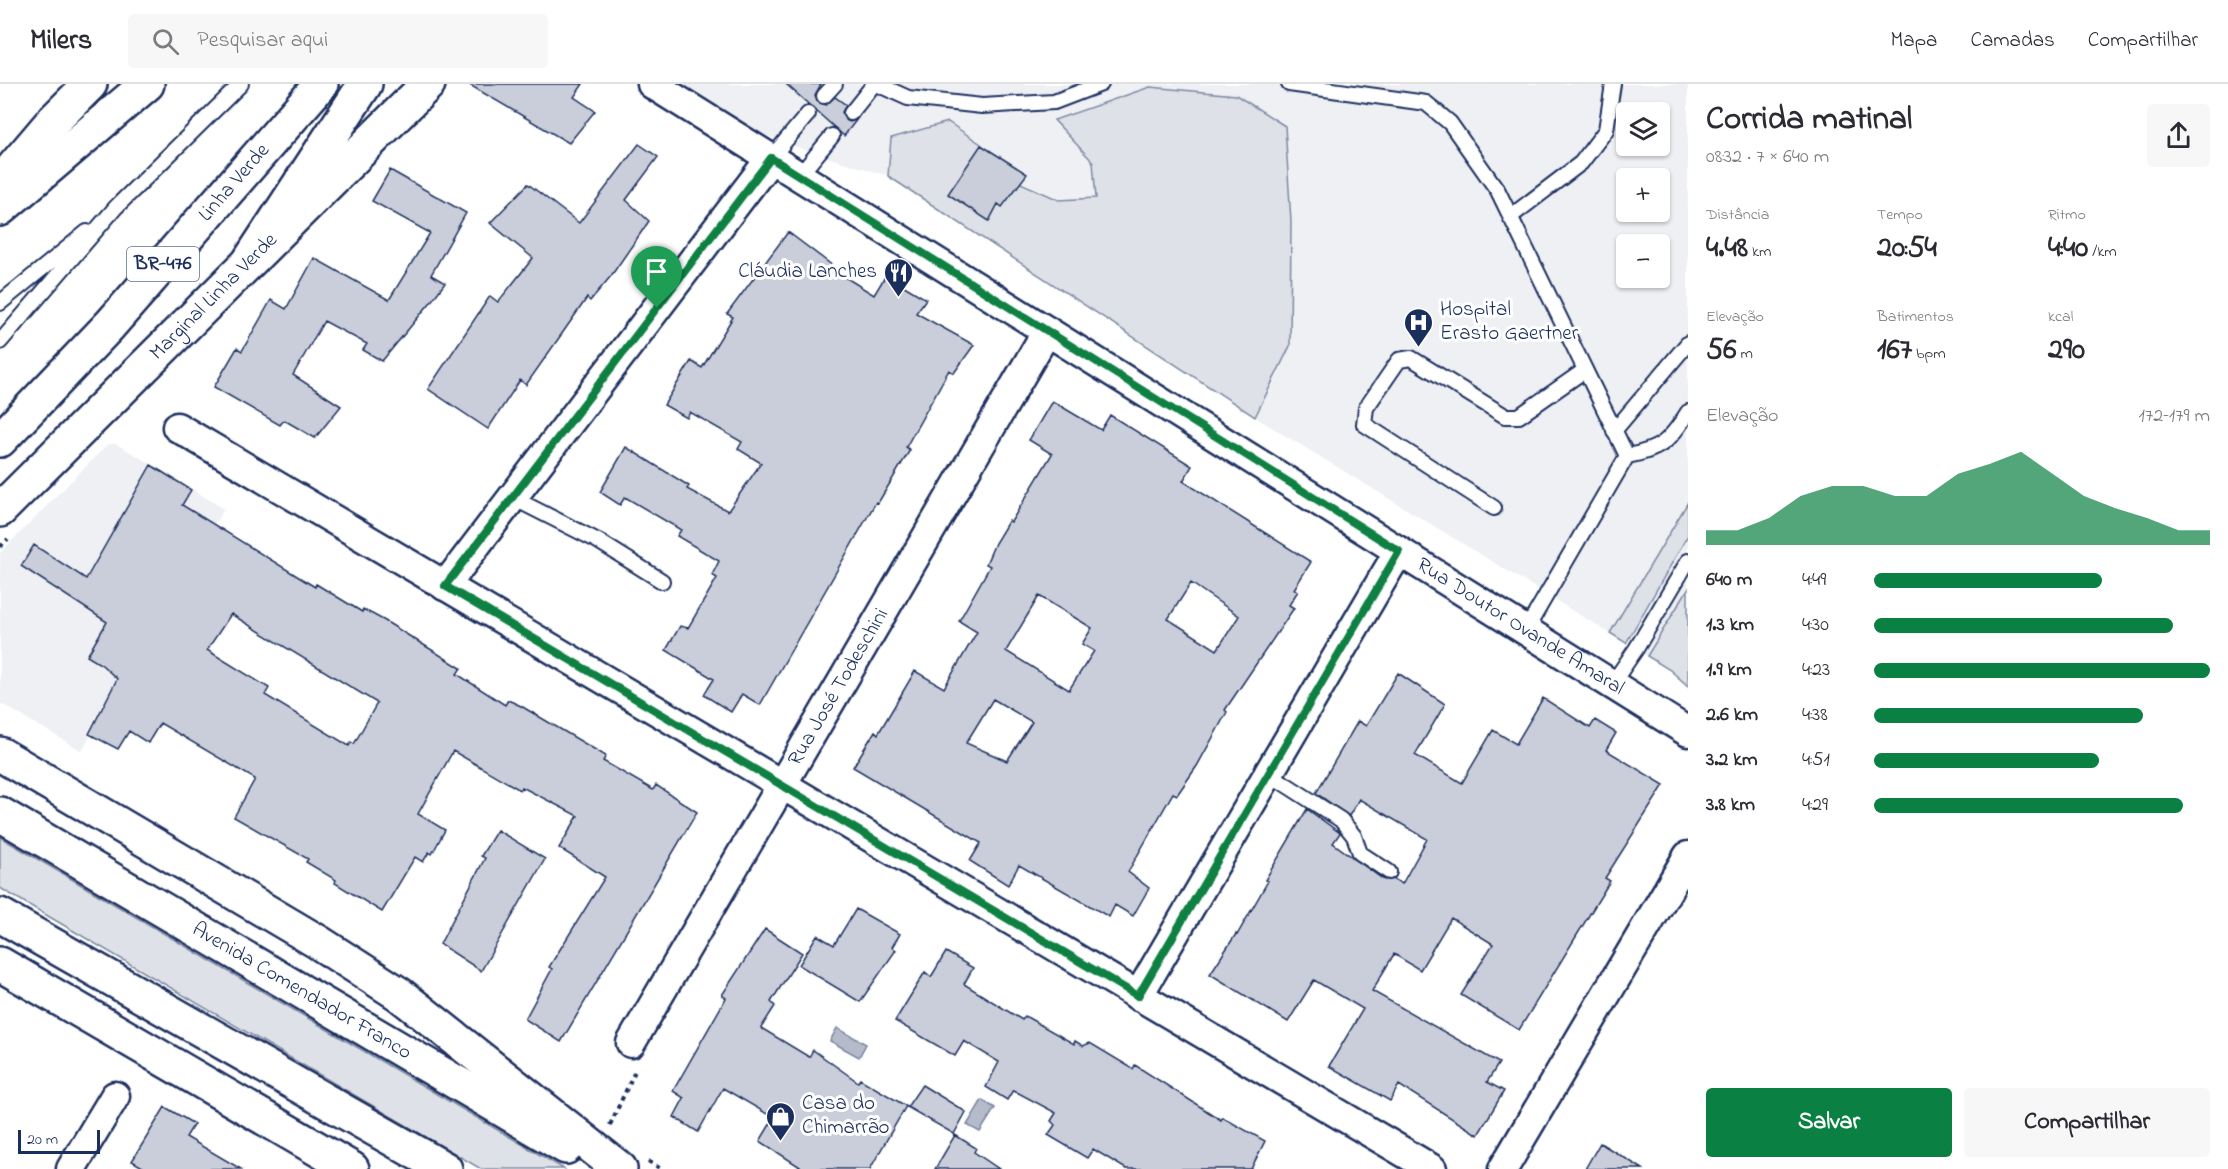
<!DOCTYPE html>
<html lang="pt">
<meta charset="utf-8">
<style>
body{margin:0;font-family:"Indie Flower",sans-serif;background:#f7f7f7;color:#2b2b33;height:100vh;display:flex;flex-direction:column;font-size:22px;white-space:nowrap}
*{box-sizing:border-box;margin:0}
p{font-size:20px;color:#7c7c81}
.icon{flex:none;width:33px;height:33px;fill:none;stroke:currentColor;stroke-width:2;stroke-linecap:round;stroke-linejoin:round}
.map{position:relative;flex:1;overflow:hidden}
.panel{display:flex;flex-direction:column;background:#fff;width:540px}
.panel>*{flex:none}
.buttons{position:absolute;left:1616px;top:18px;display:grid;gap:12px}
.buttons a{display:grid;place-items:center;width:54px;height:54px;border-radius:6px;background:#fff;box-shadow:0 2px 4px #0004;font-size:30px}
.scale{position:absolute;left:18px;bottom:15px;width:82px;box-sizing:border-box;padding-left:6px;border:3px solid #1b2f5e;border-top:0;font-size:16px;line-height:21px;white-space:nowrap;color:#1b2f5e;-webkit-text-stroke:4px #fff;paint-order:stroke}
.pin{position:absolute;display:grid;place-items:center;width:51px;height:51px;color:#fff;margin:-62px -26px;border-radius:50% 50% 50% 0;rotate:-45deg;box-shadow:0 0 6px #0007}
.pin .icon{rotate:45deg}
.round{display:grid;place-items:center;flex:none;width:63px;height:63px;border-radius:6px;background:#f7f7f7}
.head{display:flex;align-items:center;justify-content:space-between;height:102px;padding:0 18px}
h1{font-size:33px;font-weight:800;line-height:45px}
.figures{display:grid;grid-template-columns:repeat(3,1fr);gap:9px;height:102px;padding:6px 18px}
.figures div{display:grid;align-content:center}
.figures b{font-size:30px;font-weight:800}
.figures small{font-size:16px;font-weight:400}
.figures p{font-size:16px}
.chart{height:168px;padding:12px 18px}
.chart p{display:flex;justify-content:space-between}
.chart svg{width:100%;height:108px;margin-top:6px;fill:#0b8043;opacity:.7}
.cta{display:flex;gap:12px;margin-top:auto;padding:12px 18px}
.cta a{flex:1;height:69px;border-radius:6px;background:#0b8043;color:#fff;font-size:24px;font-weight:800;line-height:69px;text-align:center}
.cta a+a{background:#f7f7f7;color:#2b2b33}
ul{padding:0 18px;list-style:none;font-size:20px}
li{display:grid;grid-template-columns:96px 72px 1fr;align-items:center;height:45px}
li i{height:15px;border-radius:8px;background:#0b8043}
header{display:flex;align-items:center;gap:36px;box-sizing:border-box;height:84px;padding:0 30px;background:#fff;border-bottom:2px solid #e1e1e2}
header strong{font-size:28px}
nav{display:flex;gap:33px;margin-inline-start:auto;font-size:21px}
.search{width:420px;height:54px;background:#f7f7f7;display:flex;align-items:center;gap:15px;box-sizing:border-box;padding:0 21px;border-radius:6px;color:#7c7c81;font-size:22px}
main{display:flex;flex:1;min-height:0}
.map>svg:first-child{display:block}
.built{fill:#eff0f4;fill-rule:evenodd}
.green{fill:#dee1e7;stroke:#7c88a2;stroke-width:1.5}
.water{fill:#b5bbca;stroke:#77839f;stroke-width:1.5}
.building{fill:#caceda;stroke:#1b2f5e;stroke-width:1.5;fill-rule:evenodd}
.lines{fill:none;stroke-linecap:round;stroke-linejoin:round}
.lane-casing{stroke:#1b2f5e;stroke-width:18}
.street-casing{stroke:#1b2f5e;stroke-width:33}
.secondary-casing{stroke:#1b2f5e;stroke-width:38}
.highway-casing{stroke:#1b2f5e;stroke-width:38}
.path{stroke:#1b2f5e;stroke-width:4;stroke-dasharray:4.5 4.5;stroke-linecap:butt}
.lane{stroke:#fff;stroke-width:14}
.street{stroke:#fff;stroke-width:28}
.secondary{stroke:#fff;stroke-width:33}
.highway{stroke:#fff;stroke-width:33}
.route-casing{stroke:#fff;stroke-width:12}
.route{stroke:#0b8043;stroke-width:8}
.labels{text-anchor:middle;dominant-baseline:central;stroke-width:6;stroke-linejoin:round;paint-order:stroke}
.shield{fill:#fff;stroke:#5f6d8e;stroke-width:1.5}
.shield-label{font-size:20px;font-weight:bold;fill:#1b2f5e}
.street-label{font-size:21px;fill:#1b2f5e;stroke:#fff}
.poi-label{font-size:21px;fill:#1b2f5e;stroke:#fff;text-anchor:start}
</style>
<header>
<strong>Milers</strong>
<div class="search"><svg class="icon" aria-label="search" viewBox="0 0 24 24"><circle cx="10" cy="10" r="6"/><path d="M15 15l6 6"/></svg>Pesquisar aqui</div>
<nav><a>Mapa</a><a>Camadas</a><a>Compartilhar</a></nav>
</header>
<main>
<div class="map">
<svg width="1688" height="1085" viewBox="0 0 1688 1085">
<rect width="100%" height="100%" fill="#fff"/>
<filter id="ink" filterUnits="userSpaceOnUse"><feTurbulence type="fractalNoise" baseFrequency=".0167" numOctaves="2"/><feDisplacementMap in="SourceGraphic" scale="12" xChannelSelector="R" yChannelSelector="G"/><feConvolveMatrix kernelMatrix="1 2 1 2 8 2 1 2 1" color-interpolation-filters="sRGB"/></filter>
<g filter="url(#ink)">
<path class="built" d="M681,0h1007v597l-433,-264 -366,-241 -73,-22 -68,-25zM1626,28h33v34h-33zM1626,94h33v34h-33zM1626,160h33v34h-33z
M108,360h8l39,22 69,43 -107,169 -25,46 -5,11 3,2 -8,14 -82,-48v-150z"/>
<path class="green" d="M1150,3l86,8 49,31 6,95 -1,125 -35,71 -367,-241 3,-38 57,-16 33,22 24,32 54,24 37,-2 -3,-36 -39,-42z
M1688,418v33l-62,108 -16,-10z
M1688,505v97l-18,-16 -23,-14z
M0,753l564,332h-83l-481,-281z"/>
<path class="water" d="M837,944l29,16 -7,13 -29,-16z
M982,1016l13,8 -15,24 -13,-7z"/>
<path class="building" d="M468,0h115l-9,13 21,14 -26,32z
M786,0h35l-6,11 3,7 8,3 9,-8 11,8 -4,7 3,8 5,2 7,-3 -13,17z
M639,60l19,13 -32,43 23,21 -38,55 -21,25 -3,-3 -61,87 -6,-5 -32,49 -60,-40 62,-93 8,6 35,-44 -43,-35 38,-39 51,39z
M981,61l46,29 -25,33 -4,-3 -9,17 -41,-27z
M390,86l76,43 -35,62 14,8 -15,20 -48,58 -19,-11 4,-6 -43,-23 -31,54 48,31 -26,32 -31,-18 -4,5 -66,-38 23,-39 5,3 29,-51 15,9 28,-51 75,42 41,-67 -58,-32z
M788,148l49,37 -2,2 39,24 12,-20 40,24 -10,14 58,32 -20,28 -5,-3 -43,77 4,3 -32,53 -2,-1 -116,203 -18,-11 -11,18 -27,-17 10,-16 -48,-29 14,-24 8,2 29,-50 -5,-3 7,-14 -42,-25 4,-6 -56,-33 -5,8 -20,-13 26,-45 63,39 -2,3 41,22 33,-48 -23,-14 4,-7 -52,-30 -3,6 -23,-13 27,-44 11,7 31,-51 -6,-3z
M1052,317l49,29 9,-15 82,51 -9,15 128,81 -17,27 4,2 -9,14 5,3 -69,102 2,2 -30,54 -20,29 -4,-2 -45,79 21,16 -16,28 -18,-11 -6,12 -90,-52 -11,20 -38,-24 11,-18 -128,-76 22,-36 3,3 37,-63 29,17 33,-56 -18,-11 31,-55 -4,-2 9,-21 14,-23 2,2 41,-68 -23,-14zM1191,499l48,33 -22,34 -49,-31zM1039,512l53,32 -10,16 12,7 -25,39 -63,-39zM993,615l39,23 -25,39 -41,-18z
M151,381l40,25 -9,15 133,82 1,-3 46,28 1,-3 22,12 76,47 -4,6 48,31 3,-5 13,6 85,50 -3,5 50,29 3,-5 41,27 -136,230 -36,-23 27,-50 -3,-2 56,-90 -46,-29 19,-32 -56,-29 -2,3 -67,-39 -35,63 27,16 -13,24 -3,-2 -6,10 -8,-5 -33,55 -47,-29 1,-3 -30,-18 2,-3 -74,-42 21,-38 -95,-56 -12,20 -19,-12 -11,18 -29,-15 28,-55 -15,-14 -15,-9 20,-34 -86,-56 13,-21 52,34zM231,530l146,89 -23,41 -3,-2 -2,4 -84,-51 4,-7 -62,-38z
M1398,589l47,31 -30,51 47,28 31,-53 23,14 27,-46 47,30 5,-8 21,13 -10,17 58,35 -59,93 5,3 -91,149 -58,-35 32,-51 -42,-26 -31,52 -26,-16 -22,37 127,72 -12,19 17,9 -26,44 -79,-50 -9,16 -61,-35 34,-57 -49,-29 -26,42 -78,-48 26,-40 1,1 31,-54 -3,-1 42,-71 33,24 -7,10 51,37 10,-1 8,5 25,-45 -68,-40 -10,17 -33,-23 42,-72 8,5z
M497,746l48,29 -64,112 -41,-27 45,-86 -4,-2z
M856,825l44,25 -8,13 4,3 -36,52 -61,-37 18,-30 17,10z
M765,845l37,24 -31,49 4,4 -14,22 48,29 4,-7 45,32 2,-3 46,27 -36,63h-67l-43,-28 14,-23 -51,-30 -25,44 -24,-15 10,-19 -11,-7 53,-93 -4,-3z
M946,868l27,16 -9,16 58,36 3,-4 49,28 1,-3 8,5 7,-3 43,26 2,-4 86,55 1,-3 43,24 -14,28h-125l-33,-20 -6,9 -39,-23 7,-10 -4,-4 5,-8 -43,-23 -6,10 -21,-13 13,-25 -35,-21 -9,15 -60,-35 30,-49 6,5z
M922,1001l44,27 -12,22 -47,-27z
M165,1023l29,17 -8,13 55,32h-95l-14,-8z
M955,1051l21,13 -2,4 25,17h-64z
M1600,1059l43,26h-58z"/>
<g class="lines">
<defs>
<path id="lane" d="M877,0l31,14 74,8 72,-4 47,-18
M1289,0l137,19 24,20 48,68 129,265c34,-6 43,-15 61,-44
M824,12l11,-12
M851,29l23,-29
M771,74l37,-44
M799,92l33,-40
M1510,133l71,-54 25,-33 7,-46
M0,219l87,-71
M0,258l116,-135 125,-123
M1614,347l74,-88
M513,414l85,43 64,40
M1494,424l-130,-84 2,-16 33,-48 12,-2 94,58h14l66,-46
M1526,546l101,-174
M1612,600l24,-35 52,-88
M1268,689l73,47 13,16 6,17 29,19"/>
<g id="street">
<path id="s1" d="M652,0l1036,648"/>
<path d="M177,343l1255,742"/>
<path d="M445,502l326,-428"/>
<path d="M1138,912l261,-445"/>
<path id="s2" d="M631,959l416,-712"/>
<path d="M71,1085l44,-73"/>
<path d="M1503,1085l185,-313"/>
</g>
<g id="secondary">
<path d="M0,99l51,-60 39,-39"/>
<path id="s3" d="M0,426l428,-426"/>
</g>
<g id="highway">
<path d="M0,125l147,-125"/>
<path d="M250,176l115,-176"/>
<path id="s4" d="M0,356l110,-115 211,-241"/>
<path d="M0,670l318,188 81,52 221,175"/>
<path id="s5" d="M0,730l566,333"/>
<path d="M0,831l445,254"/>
<path d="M0,880l352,205"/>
</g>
</defs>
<use href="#lane" class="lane-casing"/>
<use href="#street" class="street-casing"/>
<use href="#secondary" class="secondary-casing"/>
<use href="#highway" class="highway-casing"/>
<path class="path" d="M0,463l8,-8
M610,1041l25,-54
M648,1077l13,8"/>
<use href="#lane" class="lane"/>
<use href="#street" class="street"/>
<use href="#secondary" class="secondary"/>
<use href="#highway" class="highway"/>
</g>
</g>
<g class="lines" filter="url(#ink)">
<defs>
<path id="route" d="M771,74l628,393 -261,445 -693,-410z"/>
</defs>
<use href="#route" class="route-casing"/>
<use href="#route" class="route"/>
</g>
<defs>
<symbol id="restaurant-pin" viewBox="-11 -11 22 30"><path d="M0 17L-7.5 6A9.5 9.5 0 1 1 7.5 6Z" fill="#1b2f5e" stroke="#fff"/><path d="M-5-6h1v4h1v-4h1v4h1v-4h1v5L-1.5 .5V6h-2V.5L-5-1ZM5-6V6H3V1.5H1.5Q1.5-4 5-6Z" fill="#fff"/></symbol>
<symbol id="hospital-pin" viewBox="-11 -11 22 30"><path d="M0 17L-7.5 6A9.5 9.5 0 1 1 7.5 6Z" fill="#1b2f5e" stroke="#fff"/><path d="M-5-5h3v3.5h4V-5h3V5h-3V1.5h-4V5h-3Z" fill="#fff"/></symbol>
<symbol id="shop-pin" viewBox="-11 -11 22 30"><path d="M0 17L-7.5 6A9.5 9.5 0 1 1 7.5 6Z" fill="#1b2f5e" stroke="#fff"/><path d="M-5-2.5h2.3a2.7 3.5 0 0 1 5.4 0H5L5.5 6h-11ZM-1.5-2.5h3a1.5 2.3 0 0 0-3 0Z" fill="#fff"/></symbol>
</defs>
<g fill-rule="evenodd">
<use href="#restaurant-pin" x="882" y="172" width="33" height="45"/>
<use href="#hospital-pin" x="1402" y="222" width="33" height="45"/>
<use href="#shop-pin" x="764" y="1016" width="33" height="45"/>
</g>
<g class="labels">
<rect class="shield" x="127" y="163" width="72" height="34" rx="4.5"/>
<g class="shield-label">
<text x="163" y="180">BR-476</text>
</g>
<g class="street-label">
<text stroke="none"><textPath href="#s4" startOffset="348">Linha Verde</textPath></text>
<text stroke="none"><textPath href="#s3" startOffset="302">Marginal Linha Verde</textPath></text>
<text stroke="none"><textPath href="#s1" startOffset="1024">Rua Doutor Ovande Amaral</textPath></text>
<text stroke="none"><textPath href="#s2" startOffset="412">Rua José Todeschini</textPath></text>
<text stroke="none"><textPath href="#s5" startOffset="350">Avenida Comendador Franco</textPath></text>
</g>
<g class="poi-label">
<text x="877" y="188" text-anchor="end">Cláudia Lanches</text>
<text x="1440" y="226">Hospital<tspan x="1440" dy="24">Erasto Gaertner</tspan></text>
<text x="802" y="1020">Casa do<tspan x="802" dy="24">Chimarrão</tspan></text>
</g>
</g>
</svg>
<div class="buttons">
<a><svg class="icon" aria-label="layers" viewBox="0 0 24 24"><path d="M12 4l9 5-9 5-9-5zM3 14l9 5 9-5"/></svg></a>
<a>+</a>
<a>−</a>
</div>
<div class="scale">20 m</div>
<div class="pin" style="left:657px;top:224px;background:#1e9e55"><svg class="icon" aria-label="arrive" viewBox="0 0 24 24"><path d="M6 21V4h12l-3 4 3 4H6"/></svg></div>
</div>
<section class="panel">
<div class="head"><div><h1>Corrida matinal</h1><p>08:32 · 7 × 640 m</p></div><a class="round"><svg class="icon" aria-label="share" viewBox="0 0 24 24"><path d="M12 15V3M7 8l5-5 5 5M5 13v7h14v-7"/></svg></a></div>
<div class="figures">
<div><p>Distância</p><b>4.48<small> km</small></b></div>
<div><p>Tempo</p><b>20:54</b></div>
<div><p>Ritmo</p><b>4:40<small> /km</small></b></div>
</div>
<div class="figures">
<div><p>Elevação</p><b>56<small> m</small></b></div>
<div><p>Batimentos</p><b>167<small> bpm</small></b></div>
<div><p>kcal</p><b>290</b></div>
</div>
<div class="chart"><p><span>Elevação</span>172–179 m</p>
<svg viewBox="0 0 160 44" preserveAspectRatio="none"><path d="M0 44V38L10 38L20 33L30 24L40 20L50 20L60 24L70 24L80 15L90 11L100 6L110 15L120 24L130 29L140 33L150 38L160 38V44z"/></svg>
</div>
<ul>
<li><b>640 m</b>4:49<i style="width:68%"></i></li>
<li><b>1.3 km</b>4:30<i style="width:89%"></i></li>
<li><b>1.9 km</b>4:23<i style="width:100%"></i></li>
<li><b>2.6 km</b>4:38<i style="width:80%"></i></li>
<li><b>3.2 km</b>4:51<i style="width:67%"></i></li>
<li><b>3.8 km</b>4:29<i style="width:92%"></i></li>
</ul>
<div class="cta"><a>Salvar</a><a>Compartilhar</a></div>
</section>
</main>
